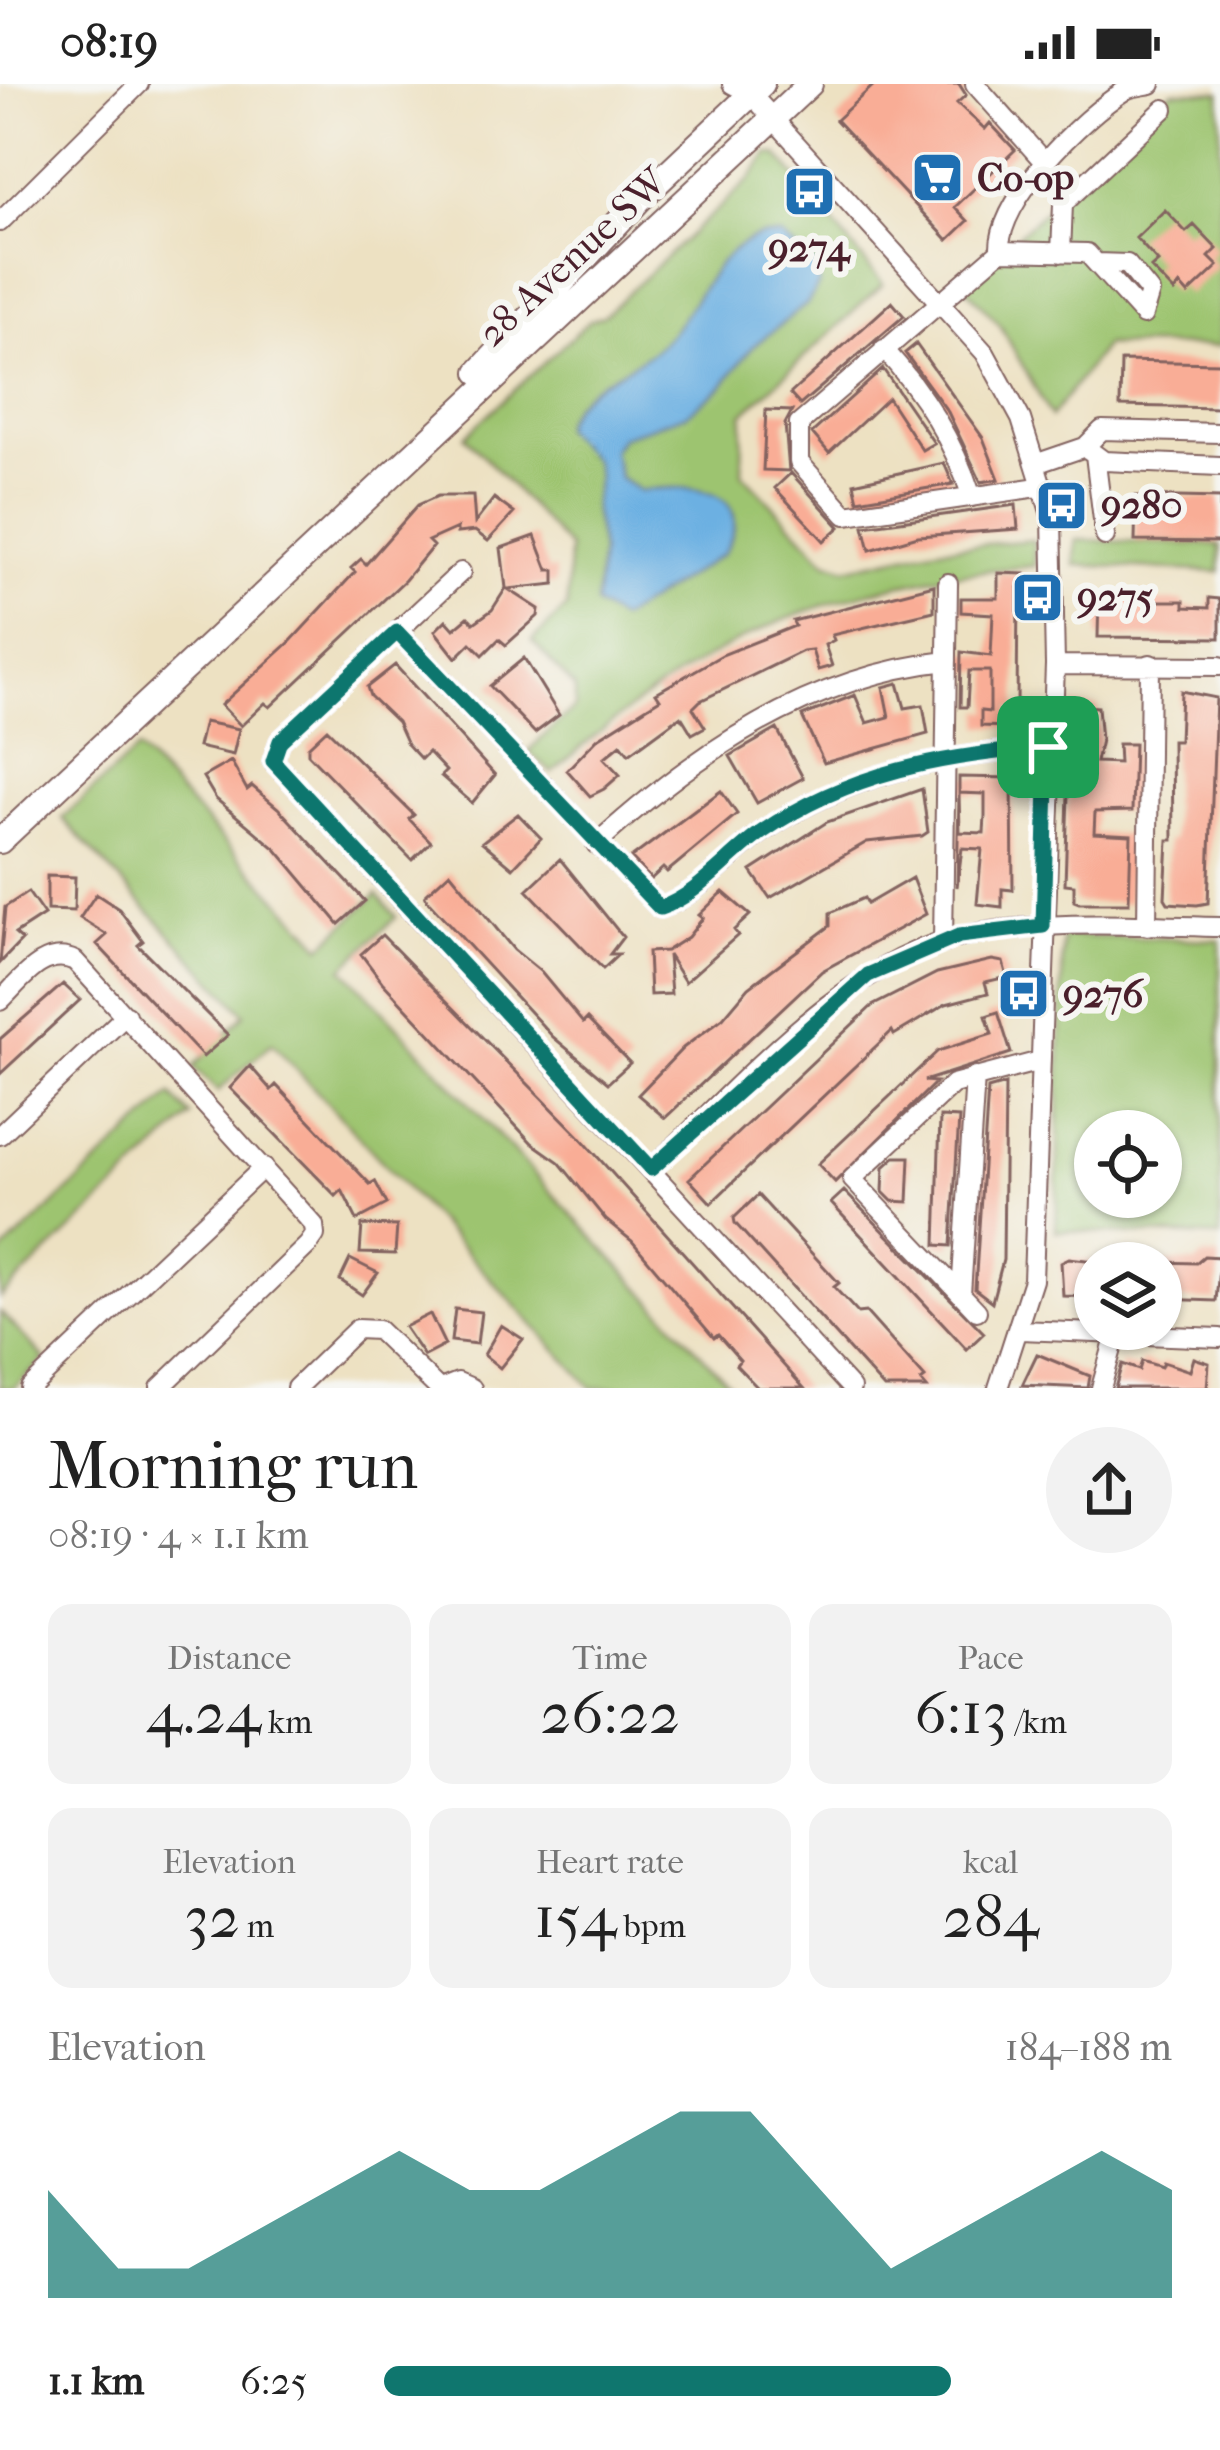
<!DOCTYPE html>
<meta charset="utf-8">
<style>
body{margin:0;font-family:"IM FELL French Canon",serif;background:#f2f2f2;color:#222;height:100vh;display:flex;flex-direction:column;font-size:45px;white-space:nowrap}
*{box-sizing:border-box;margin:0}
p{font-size:39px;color:#767676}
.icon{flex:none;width:66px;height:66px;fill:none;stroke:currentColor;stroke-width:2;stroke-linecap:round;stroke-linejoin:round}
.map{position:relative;height:1304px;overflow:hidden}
.drawer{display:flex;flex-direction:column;background:#fff;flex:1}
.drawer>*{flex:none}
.fabs{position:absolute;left:1074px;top:1026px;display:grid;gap:24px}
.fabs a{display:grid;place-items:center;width:108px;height:108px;border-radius:50%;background:#fff;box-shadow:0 3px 9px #0004;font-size:60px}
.pin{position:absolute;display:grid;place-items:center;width:102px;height:102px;color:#fff;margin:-51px;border-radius:24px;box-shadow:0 6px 18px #0006}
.round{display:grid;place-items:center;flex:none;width:126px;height:126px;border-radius:63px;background:#f2f2f2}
.summary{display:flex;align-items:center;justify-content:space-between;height:204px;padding:0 48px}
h1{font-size:66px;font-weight:600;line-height:90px}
.figures{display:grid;grid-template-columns:repeat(3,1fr);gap:18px;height:204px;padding:12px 48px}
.figures div{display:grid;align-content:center;border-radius:24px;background:#f2f2f2;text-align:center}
.figures b{font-size:60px;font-weight:600}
.figures small{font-size:33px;font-weight:400}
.figures p{font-size:33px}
.chart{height:336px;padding:24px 48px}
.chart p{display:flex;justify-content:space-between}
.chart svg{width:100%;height:216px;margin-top:12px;fill:#0f766e;opacity:.7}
ul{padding:0 48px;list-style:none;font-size:39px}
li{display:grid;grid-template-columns:192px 144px 1fr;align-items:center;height:90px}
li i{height:30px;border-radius:15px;background:#0f766e}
.status{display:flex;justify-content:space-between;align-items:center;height:84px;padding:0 60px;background:#fff;direction:ltr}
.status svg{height:33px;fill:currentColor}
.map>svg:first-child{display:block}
.green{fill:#9dc46f;stroke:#74724d;stroke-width:3;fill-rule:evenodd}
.water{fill:#6cb0e2;stroke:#5b6886;stroke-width:3}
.building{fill:#f9ad96}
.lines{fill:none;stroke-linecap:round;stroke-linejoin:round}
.minor-casing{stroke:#836360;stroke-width:22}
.major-casing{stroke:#836360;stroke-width:28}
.minor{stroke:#fff;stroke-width:18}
.major{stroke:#fff;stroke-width:24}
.route-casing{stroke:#fff;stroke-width:24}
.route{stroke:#0f766e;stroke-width:15}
.labels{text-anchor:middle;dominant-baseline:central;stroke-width:12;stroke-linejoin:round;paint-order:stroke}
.poi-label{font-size:39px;font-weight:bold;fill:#4a1f2b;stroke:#f6f6f2;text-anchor:start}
.street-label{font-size:39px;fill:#4a1f2b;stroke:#f6f6f2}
</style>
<div class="status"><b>08:19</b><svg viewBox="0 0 49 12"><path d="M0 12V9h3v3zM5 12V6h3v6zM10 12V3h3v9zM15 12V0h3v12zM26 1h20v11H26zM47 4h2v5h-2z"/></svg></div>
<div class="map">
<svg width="1220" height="1304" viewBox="0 0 1220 1304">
<rect width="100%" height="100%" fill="#f6f6f2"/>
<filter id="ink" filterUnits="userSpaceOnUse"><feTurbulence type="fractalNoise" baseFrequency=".00833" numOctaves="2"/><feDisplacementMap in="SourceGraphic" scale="24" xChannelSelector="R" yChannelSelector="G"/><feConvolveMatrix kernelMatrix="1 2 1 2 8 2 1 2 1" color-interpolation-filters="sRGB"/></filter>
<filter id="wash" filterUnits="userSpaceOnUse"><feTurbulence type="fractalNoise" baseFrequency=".004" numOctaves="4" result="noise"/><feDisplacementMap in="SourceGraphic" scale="48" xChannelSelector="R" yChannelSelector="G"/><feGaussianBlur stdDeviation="2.7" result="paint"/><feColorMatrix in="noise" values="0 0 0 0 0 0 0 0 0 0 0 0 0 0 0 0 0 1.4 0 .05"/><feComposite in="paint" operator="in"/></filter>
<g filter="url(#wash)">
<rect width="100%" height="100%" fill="#ede1c2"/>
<path class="green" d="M1172,7l48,1v254l-115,-1 -54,72 -51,-92 -36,-39z
M768,70l10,1 105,129 -140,130 -1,59 84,88 20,7 92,-20 95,-8 2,26c-200,14 -335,72 -483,207l-24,-22 47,-44v-19l-43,-47 35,-34 2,-59 -104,-112 125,-116 13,-4 147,-137z
M1076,456l144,5v27l-145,-7z
M138,665l184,197 55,-52 19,23 -53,51 390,420h-141l-320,-345 -54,48 -25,-24 52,-53 -183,-196z
M1063,852l157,4v297l-164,-6zM1095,1047h66v66h-66z
M171,1011l20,21 -191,182v-43z
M0,1228l45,47 -31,29h-14z"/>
<path class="water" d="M762,152h19l37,31 1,17 -12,20 -55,43 -30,40 -35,27 -66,23 -8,13 6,27 21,14c42,-8 125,-4 83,63l-104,66 -24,-15 6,-54 -8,-46 5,-28 -4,-16 -32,-33c14,-47 67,-53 99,-84 36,-34 51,-96 101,-108z"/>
<g id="blocks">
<path class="building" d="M875,0h84l7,11 -9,8 28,26 5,-6 25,27 -60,57 13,14 -20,19 -112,-120z
M1165,126l21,22 8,-7 23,24 -8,8 9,9 -30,28 -8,-9 -6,7 -23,-24 7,-6 -22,-24z
M892,218l12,14 -104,89 -10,-11z
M916,260l67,94 16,41 -18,3 -33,-70 -43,-59z
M1121,277l99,2v45l-100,-2z
M883,285l51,74 -12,7 -34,-52 -59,55 -17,-20z
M766,326l26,1 -7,13 4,47 -26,-1z
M944,379l9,21 -95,16 -4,-17z
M791,389l49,54 -16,14 -49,-53z
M438,412h35l2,27 19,-25 20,15 -26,28 -13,-10 -18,2v-5l-29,13 5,5 -28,34 -135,127 -5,-4 -24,23 -20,-21 70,-64 64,-69 -4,-4 10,-9 5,5 52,-59z
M1136,412l84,2v44l-85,-1z
M1016,421l2,24 -100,7 -48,14 -6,-24z
M535,452l13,34h7v14l-47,5 31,20 -1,7 -32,29 -7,-6 -16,16 -12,-12 -15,15 -21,-27 11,-11 8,9 14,-12 6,6 18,-13 14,-22 -5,-40z
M998,489l27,1v14h-7l-1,120h-7v19l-29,-1v-15l9,1v-41h-21l-2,36h-7l1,-55 30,4 2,-42 -32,-2v-14h37z
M934,501v26l-102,24 2,5 -9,5 7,21 -14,4 -6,-20 -9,1 -103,50 -7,7 12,19 -13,7 -11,-18 -52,38 -8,-10 -17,14 16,17 -16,14 -14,7 -23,-26 31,-32 62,-39 -4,-6 66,-38 73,-29 -2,-5z
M1118,510l20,7h46v6l25,1v-10l11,1v39l-122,-1 1,-40z
M524,574l35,57 -24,18 -45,-47z
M395,581l100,110 -23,28 -31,-27 5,-5 -18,-19 -7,7 -14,-15 -10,-22 -27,-26 -3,-9z
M898,599l7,25 18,-3 5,29 -104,29 -22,-47 53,-21 12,28 22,-6 -6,-30z
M1181,607l35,7 -8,205 -11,2 -29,-2 -3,-5 3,-58h5l-1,-99h7z
M1071,621l27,2 3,33 -5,22 23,1 -1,-19h16l-2,67 -37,1 -1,21 37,2 -2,68h-50l-5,-2v-16l-9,-1z
M204,638l35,7 -6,26 -35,-8z
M327,645l87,86 -5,4 22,23 -19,18 -104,-106v-7z
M777,645l26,49 -46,25 -27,-47z
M231,677l16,29 5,-4 26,22 87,93 -26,23 -63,-75 -60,-50 -13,-22z
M959,693l53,1 1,112 -11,-1v18l-25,-3 5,-55 -20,-1 -5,39 2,-93 1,38 24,1 1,-17v-22l-26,-1z
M922,705l6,43 -6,4 -55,6 -97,56 -19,-27 76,-49z
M721,707l16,23 -70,58 -4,-4 -12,11 -20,-21z
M518,730l23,24 -28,30 -31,-26z
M560,775l63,78 -13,17h9l-16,15 -76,-79z
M450,788l64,78 26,21 43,52 4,-4 43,44 -22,20 -55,-46 -126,-137 -2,-5z
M47,792l28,1 -1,34 -27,-1z
M912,794l14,36 -104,57 -157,147 -27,-23 45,-47 40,-30 26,-31 81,-61v-13l34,-15 3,6z
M28,808l16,23 -29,19 7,6 -22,23 5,-56z
M723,808l27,23 -16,15 4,5 -53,47 -17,-27 3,39 -21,1 -2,-43 18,-1 22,-14 15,-19 -4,-3z
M96,810l23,15 24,32 -5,4 90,90 -25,22 -106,-113 10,-9 -27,-17z
M382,851l197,201 225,252h-46l-22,-23 4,-5 -22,-25 -4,3 -82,-97 -26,-21 -47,-58 -27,-19 -150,-161 -21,-28z
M992,876l11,2 4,15 -22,5 3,11 -42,11 -52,31 -2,-4 -181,172 -22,-24 183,-173 65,-33z
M63,900l17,16 -80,74v-35z
M998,928l13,41 -87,28 12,1 -101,100 -17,-18 120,-113 54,-17 -6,-18z
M250,982l21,24 5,-5 94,99 5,-3 12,23 -30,16 -15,-30 -6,6 -106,-108z
M1005,1000l-2,176 -11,42 -17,-13 13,-200z
M940,1033l19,1 -8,128 -15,-1z
M895,1073h15l-2,45 -16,-1 -9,-9 1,-25z
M844,1107l140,142 -17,16 -136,-146z
M758,1111l81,88 -5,4 24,26 8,-1 59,66 -4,3 6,7h-43l-149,-165 -1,-5z
M362,1141l35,1 -2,28 -35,-1z
M1204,1172l16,1 -4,44 -55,-2v-37l35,1z
M1069,1174l26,3v36l-32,-1 -2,-34z
M350,1175l28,14 -16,22 -22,-15z
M455,1225l26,3 -4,32 -26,-3z
M430,1230l15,31 -21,11 -20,-29z
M501,1241l22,14 -23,29 -16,-13z
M1037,1270l53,22 -2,12 -66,-3z
M1194,1274l15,5 -2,25h-92l7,-24 17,6 3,-9 19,6 2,-5 27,9z"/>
</g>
</g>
<g filter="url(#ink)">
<use href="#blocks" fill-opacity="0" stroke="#836360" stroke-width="3"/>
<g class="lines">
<defs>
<path id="minor" d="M732,0l19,10 234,259 36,66 31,99 3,147 -22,615 -35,108
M975,0l70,79
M0,138l139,-138
M1000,167c-3,-51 83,-134 124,-160 8,-5 19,-5 27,-7
M1061,169l2,-49 101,-95
M884,265c40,45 69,91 88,148
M1085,363l19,14 116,5
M1095,371l10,81
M1038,379l47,-16 17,-17 118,3
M1045,402l-199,29 -47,-53v-38l201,-173 87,2 56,62 7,-23 -23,-28 -31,-1
M461,488l-181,169 -7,20 578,627
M397,548l263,276c38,-12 71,-55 104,-77 87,-59 182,-76 284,-84
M1055,581l165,1
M596,760c100,-91 212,-168 351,-183
M1147,842l3,-262
M943,859l5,-360
M0,917c21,-20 44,-55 75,-40l239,264 1,10 -7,10 -148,143
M0,1051l126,-120
M651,1085c85,-78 195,-210 312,-233 84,-17 172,-11 257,-9
M961,1210l14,-217
M977,1227l-125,-132 101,-95 87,-23
M1020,1246l200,8
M30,1304l234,-221
M296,1304l61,-59 21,1 60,58
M443,1304l15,-6 14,6
M1101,1304l16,-57"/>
<path id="major" d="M479,288l161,-173 122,-115
M0,757l810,-757"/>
</defs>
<use href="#minor" class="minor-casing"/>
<use href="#major" class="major-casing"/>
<use href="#minor" class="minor"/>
<use href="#major" class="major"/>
</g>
</g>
<g class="lines" filter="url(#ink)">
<defs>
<path id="route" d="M397,548l263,276c37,-12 69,-53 102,-76 87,-60 183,-77 286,-85l-5,179 -84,10 -91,39 -217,194 -378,-408 7,-20z"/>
</defs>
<use href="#route" class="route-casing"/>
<use href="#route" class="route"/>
</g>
<defs>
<symbol id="supermarket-square" viewBox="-11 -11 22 22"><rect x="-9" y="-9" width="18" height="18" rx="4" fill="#1f6fb2" stroke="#f6f6f2"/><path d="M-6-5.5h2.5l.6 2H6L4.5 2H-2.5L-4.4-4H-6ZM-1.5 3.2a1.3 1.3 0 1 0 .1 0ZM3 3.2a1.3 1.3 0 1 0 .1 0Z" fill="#fff"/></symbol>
<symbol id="bus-square" viewBox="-11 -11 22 22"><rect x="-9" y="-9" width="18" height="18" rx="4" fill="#1f6fb2" stroke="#f6f6f2"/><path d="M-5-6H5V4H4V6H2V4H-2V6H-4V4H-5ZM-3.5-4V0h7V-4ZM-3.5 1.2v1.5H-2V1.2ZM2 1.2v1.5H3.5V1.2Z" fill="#fff"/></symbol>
</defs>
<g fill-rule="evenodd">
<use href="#supermarket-square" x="908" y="64" width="59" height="59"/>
<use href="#bus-square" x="780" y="78" width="59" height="59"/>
<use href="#bus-square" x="1032" y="392" width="59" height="59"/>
<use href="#bus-square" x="1008" y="484" width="59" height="59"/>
<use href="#bus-square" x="994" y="880" width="59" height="59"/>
</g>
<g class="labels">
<g class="poi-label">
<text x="977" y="94">Co-op</text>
<text x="809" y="164" text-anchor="middle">9274</text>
<text x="1101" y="421">9280</text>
<text x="1077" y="513">9275</text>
<text x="1063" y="910">9276</text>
</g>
<g class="street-label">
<text transform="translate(572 173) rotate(-43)">28 Avenue SW</text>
</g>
</g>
</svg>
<div class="fabs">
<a><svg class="icon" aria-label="locate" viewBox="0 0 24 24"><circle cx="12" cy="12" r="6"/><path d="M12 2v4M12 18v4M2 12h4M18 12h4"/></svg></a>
<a><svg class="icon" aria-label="layers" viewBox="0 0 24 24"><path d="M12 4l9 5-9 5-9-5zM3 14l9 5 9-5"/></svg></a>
</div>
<div class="pin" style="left:1048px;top:663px;background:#1e9e55"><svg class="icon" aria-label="arrive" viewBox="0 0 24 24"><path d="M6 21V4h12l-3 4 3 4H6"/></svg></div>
</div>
<section class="drawer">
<div class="summary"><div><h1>Morning run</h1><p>08:19 · 4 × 1.1 km</p></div><a class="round"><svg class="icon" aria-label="share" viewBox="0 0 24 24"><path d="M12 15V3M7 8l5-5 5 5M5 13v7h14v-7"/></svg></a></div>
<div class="figures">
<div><p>Distance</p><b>4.24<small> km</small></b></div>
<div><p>Time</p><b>26:22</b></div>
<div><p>Pace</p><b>6:13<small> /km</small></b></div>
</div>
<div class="figures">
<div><p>Elevation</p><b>32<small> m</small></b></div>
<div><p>Heart rate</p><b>154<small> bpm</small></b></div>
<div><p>kcal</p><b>284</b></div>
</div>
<div class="chart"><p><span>Elevation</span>184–188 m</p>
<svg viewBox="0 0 160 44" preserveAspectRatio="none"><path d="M0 44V22L10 38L20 38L30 30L40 22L50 14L60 22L70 22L80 14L90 6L100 6L110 22L120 38L130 30L140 22L150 14L160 22V44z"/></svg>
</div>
<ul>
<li><b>1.1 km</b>6:25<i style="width:72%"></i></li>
</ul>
</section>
